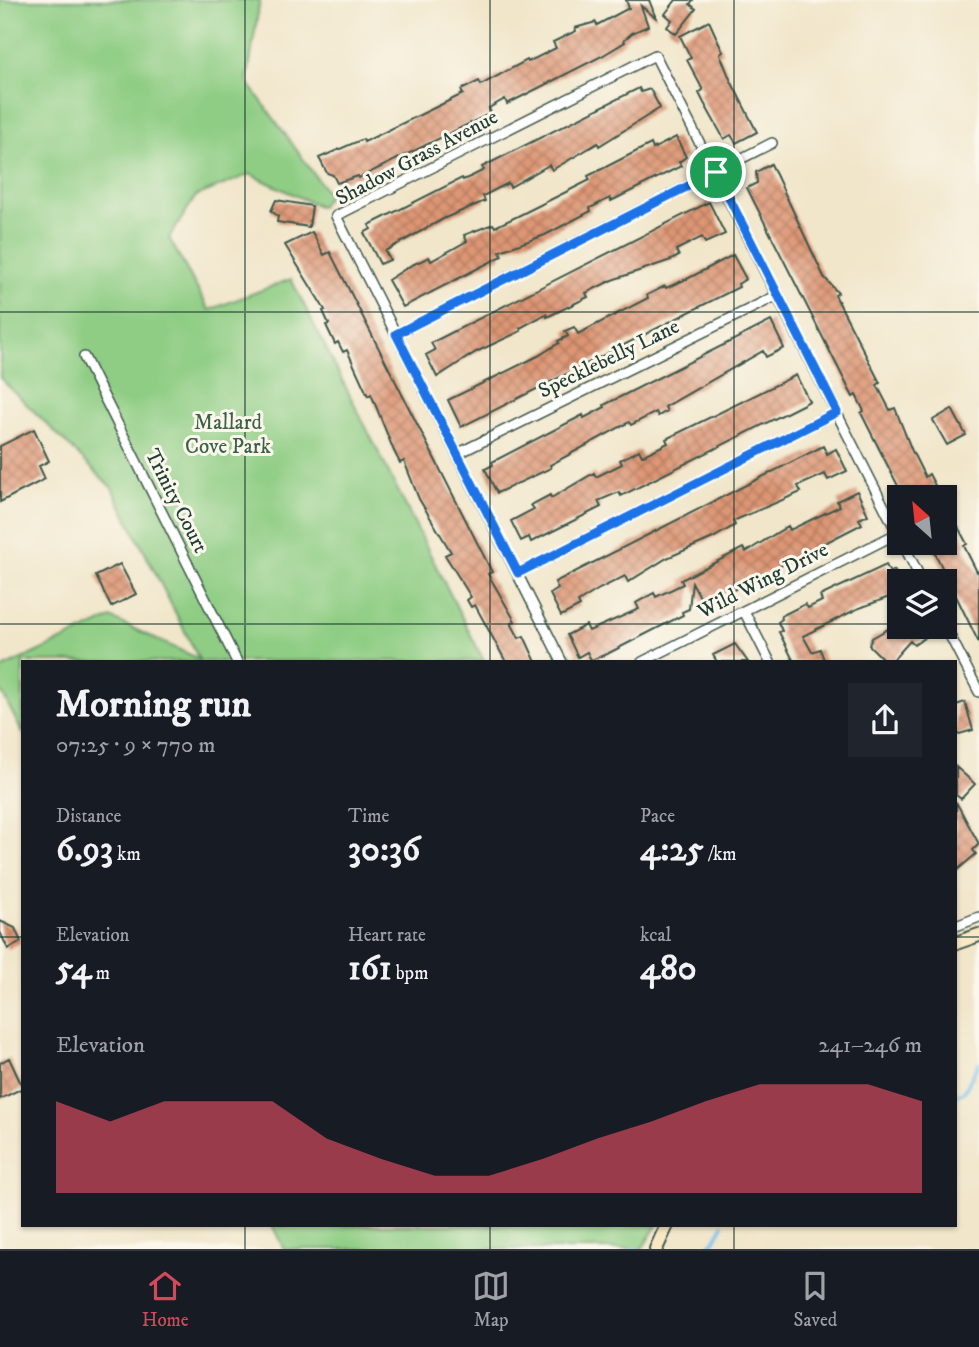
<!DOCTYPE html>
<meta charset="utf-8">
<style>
body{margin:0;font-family:"IM FELL DW Pica",serif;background:#20242c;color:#f1f3f6;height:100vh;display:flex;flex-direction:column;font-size:26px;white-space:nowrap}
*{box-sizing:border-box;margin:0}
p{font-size:23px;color:#9ea1a6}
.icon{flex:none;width:38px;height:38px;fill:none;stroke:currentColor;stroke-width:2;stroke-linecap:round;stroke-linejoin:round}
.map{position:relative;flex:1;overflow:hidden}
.drawer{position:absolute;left:21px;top:660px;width:936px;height:567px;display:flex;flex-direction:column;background:#171b24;border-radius:0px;box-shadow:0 2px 5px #0004}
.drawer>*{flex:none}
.needle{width:46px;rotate:333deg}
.controls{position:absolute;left:887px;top:485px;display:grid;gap:14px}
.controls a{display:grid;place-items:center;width:70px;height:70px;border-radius:0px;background:#171b24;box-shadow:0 2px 5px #0004;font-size:35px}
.pin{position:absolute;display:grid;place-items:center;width:60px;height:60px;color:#fff;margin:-30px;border:4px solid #fff;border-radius:50%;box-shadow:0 2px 7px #0007}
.round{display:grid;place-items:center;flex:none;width:74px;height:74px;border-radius:0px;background:#20242c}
.summary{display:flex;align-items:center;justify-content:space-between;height:119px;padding:0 35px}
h1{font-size:38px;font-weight:700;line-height:52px}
.figures{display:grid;grid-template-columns:repeat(3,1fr);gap:10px;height:119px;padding:7px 35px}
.figures div{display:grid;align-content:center}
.figures b{font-size:35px;font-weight:700}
.figures small{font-size:19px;font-weight:400}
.figures p{font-size:19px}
.chart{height:196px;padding:14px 35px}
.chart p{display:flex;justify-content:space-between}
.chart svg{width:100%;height:126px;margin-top:7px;fill:#d1495b;opacity:.7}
.tabs{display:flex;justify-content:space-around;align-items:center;height:98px;border-top:2px solid #363941;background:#171b24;font-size:19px;color:#9ea1a6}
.tabs a{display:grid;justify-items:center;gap:4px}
.tabs .active{color:#d1495b}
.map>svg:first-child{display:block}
.green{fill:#8fcd84;stroke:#57855c;stroke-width:2}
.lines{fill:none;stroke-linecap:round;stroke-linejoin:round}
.stream{stroke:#76c0ef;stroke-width:3.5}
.building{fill:url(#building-cross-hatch)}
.minor-casing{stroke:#3e564a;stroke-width:12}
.secondary-casing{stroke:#3e564a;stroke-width:16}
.minor{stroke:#fff;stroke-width:9}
.secondary{stroke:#f8e8c3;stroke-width:12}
.route-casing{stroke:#fff;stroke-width:14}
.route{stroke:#1a73e8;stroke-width:9}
.grid{fill:none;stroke:#1f3d34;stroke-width:2;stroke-opacity:0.55}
.labels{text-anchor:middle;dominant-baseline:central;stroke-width:6;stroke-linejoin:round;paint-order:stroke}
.street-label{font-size:21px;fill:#1f3d34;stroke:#fbf7ec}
.park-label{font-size:21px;fill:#3b6148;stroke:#fbf7ec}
</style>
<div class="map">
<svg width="979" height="1249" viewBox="0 0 979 1249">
<defs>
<pattern id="building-cross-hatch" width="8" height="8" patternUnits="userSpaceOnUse" patternTransform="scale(1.75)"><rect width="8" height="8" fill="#de9674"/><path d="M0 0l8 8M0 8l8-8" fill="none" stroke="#b37c60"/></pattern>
</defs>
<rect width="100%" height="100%" fill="#fbf7ec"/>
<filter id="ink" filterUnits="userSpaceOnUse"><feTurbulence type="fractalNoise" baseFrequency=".0143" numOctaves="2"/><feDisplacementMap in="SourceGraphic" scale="14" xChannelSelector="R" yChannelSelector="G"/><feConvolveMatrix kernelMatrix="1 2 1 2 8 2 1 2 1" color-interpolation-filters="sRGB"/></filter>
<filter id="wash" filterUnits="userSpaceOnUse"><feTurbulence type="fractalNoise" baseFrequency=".00686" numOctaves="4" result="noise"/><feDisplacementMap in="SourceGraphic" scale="28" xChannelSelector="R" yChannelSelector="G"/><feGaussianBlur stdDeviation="1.57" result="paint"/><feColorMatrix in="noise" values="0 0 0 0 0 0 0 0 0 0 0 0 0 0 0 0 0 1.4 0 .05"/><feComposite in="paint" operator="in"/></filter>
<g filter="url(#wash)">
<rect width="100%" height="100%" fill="#f1e6ca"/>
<path class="green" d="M0,0h260l-13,81 82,114 -9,12 -70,-33 -54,22 -27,42 40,72 82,-31 193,382 -461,1v72l-23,-45v-20l111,-51 88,41 -87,-171 -112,-110z
M272,1225h385l-15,24h-358z"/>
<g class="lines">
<path class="stream" d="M956,1095l8,-3 15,-29
M633,1249h4
M705,1249l9,-8 9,-16"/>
</g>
<g id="blocks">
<path class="building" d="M626,0h23l7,18 -15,-12 7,20 -16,7 -8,7 1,2 -23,14 -95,48 -2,-5 -16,9 2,5 -132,65 -1,-2 -21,7 -4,-8 -6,-2 -8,-15 44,-19 1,3 99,-48 -2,-4 18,-9 2,4 46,-25 1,2 28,-14 -3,-6 23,-11 -1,-3 21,-6 1,3 32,-17z
M676,0h17l-3,4 6,5 -20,25 -9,-7 5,-7 -7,-6z
M709,21l14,31 -3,2 10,25 27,53 -21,11 -5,-8 -7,4 -20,-36 -5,-10 4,-3 -16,-30 4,-2 -11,-22z
M639,88l2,4 9,-3 10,19 -61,38 -1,-3 -46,27 -3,-5 -39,22 -2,-4 -25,13 2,5 -40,17 -60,33 5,9 -10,4 -16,-31 7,-4 -2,-4 93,-47 1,2 9,-4 12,-6 -2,-3z
M676,137l10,20 -7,5 2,4 -70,35 -1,-3 -20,10 1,3 -46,24 -45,16 2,5 -99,51 -15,-27 22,-14 19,-9 2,4 36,-20 -3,-6 29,-11 2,3 25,-12 70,-35 -2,-4 63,-32 2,5z
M771,164l53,113 14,16 -3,2 45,88 -3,2 13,25 5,-2 17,43 13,26 4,-3 10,19 -8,4h-26l-7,-11 -37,-73 3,-2 -8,-16 -3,2 -106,-209 10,-5 -1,-11z
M276,200l36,6 -3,21 -32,-5 1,-6 -7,-5z
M709,202l16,32 -20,9 -3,-6 -26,13 3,6 -8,4 -59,20 -26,13 2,4 -41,20 -1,-3 -26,14 1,3 -45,21 -39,25 -11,-22 9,-5 -4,-7z
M312,232l12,23 6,-3 162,320 -4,2 27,47 -4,2 8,15 5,-2 12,26h-30l-31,-57 -4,2 -4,-7 4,-3 -26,-42 6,-3 -32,-53 -15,-38 -4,2 -6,-12 -23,-57 -3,2 -21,-46 -4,2 -5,-10 -3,2 -9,-19 3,-1 -6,-13 2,-1 -40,-65z
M733,255l13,24 -8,5 1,3 -278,140 -13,-27 90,-44 21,-13 -1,-2 10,-5 -3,-5 9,-4 4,7 70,-36 -1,-3 18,-9 1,2 23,-10z
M771,321l13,27 -18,9 -3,-6 -98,56 2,4 -9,5 -2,-4 -25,13 -2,-3 -79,43 1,3 -54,25 -12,-24 8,-4 -1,-3 91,-47 1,3 21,-11 -1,-2z
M796,375l13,26 -5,3 -183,92 -2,-4 -21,9 3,6 -70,35 -2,-5 -8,4 -10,-20 23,-12 -3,-4 19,-10 1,3 43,-25 2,4 26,-13 -2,-4 19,-10 3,6 26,-13 -2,-4z
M952,409l14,26 -19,10 -14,-25z
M34,429l15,32 -10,5 6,13 -45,23v-56z
M823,446l4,8 9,-5 11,22 -19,9 -3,-6 -27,12 3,6 -68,29 2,4 -22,13 -46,20 -39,24 -3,-6 -26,13 -21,13 2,4 -19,10 -11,-22 8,-5 -3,-7z
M857,491l11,24 -9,4 3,5 -158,81 -12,-23 -3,27 -7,3 1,3 -76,39 -16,6 -4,-8 -9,5 -11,-22 19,-10 3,6 50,-22 -3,-6 18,-10 2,4 27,-13 -2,-4 62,-32 3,4 42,-26 2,4 50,-24 -3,-5z
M957,525l10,19 -3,2 13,26 2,-1v72l-46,-94v-7h12v-11z
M120,564l16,30 -25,13 -15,-31z
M886,565l4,8 4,-3 6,10v13l-43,16 -54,27 9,16 8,-3 5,13h-31l-15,-30 3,-1 -4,-9 4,-3 -1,-3 24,-12 3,4 14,-7 -2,-5z
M900,626h25l5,8 -16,11 -4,-4 -19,21h-5l-17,-17 3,-7 16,-9h14z
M735,644l13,18h-31l-4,-7z
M965,702l8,28 -17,5v-30z
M956,767l19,17 -14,15 -5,-4z
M956,802l23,42 -6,6 3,4 -20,17z
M0,921l15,7 6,14 -13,7 -8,-17z
M9,1058l14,30 -23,11v-36z"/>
</g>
</g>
<g filter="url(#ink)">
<use href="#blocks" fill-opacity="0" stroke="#3e564a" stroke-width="2"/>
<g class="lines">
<defs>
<path id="minor" d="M396,334l376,-191
M84,357l153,305
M457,454l321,-159
M945,509l2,-1
M902,542l20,39
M518,573l319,-161
M744,611l26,51
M945,626l34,66
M562,662l-226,-446 319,-161 245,483
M642,662l258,-130
M956,926l23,-9"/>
<path id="secondary" d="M956,943l23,-8
M656,1249l11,-24"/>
</defs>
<use href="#minor" class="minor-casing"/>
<use href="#secondary" class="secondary-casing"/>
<use href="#minor" class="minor"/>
<use href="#secondary" class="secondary"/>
</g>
</g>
<g class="lines" filter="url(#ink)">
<defs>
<path id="route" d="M716,172l121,240 -319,161 -122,-239z"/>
</defs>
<use href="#route" class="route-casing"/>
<use href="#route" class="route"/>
</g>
<path class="grid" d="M245,0v662M490,0v662M734,0v662M0,312h979M0,624h900M945,624h34M0,937h23M956,937h23M245,1225v24M490,1225v24M734,1225v24"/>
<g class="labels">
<g class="street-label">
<text transform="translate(417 158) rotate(-28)">Shadow Grass Avenue</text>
<text transform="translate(609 359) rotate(-26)">Specklebelly Lane</text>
<text transform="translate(176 501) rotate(63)">Trinity Court</text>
<text transform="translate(763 581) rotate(-27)">Wild Wing Drive</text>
</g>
<g class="park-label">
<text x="228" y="423">Mallard<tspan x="228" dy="24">Cove Park</tspan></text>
</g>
</g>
</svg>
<div class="controls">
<a><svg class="needle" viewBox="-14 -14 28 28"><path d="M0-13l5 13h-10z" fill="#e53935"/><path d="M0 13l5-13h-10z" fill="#9ea1a6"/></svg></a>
<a><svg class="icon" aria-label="layers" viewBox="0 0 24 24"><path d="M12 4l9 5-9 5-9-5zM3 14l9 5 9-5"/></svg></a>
</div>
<div class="pin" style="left:716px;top:172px;background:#1e9e55"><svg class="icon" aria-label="arrive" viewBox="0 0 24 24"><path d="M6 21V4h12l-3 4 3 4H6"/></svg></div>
<section class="drawer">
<div class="summary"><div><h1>Morning run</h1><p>07:25 · 9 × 770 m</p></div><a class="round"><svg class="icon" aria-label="share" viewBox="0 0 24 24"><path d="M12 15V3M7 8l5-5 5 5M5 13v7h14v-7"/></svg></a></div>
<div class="figures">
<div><p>Distance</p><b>6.93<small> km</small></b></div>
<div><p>Time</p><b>30:36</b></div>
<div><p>Pace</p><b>4:25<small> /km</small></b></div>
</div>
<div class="figures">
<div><p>Elevation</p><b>54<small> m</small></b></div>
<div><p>Heart rate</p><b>161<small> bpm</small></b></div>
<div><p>kcal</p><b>480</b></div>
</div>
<div class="chart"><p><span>Elevation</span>241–246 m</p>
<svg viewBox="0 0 160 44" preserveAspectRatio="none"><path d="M0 44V12L10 19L20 12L30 12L40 12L50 25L60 32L70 38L80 38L90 32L100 25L110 19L120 12L130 6L140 6L150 6L160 12V44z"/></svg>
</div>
</section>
</div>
<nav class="tabs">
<a class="active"><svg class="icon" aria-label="home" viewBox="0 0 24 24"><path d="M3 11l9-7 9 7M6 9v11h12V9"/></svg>Home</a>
<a><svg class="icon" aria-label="map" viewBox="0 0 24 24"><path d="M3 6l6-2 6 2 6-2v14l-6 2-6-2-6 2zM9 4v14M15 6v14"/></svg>Map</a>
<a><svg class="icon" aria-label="saved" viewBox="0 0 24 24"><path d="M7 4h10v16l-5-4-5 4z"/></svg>Saved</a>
</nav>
